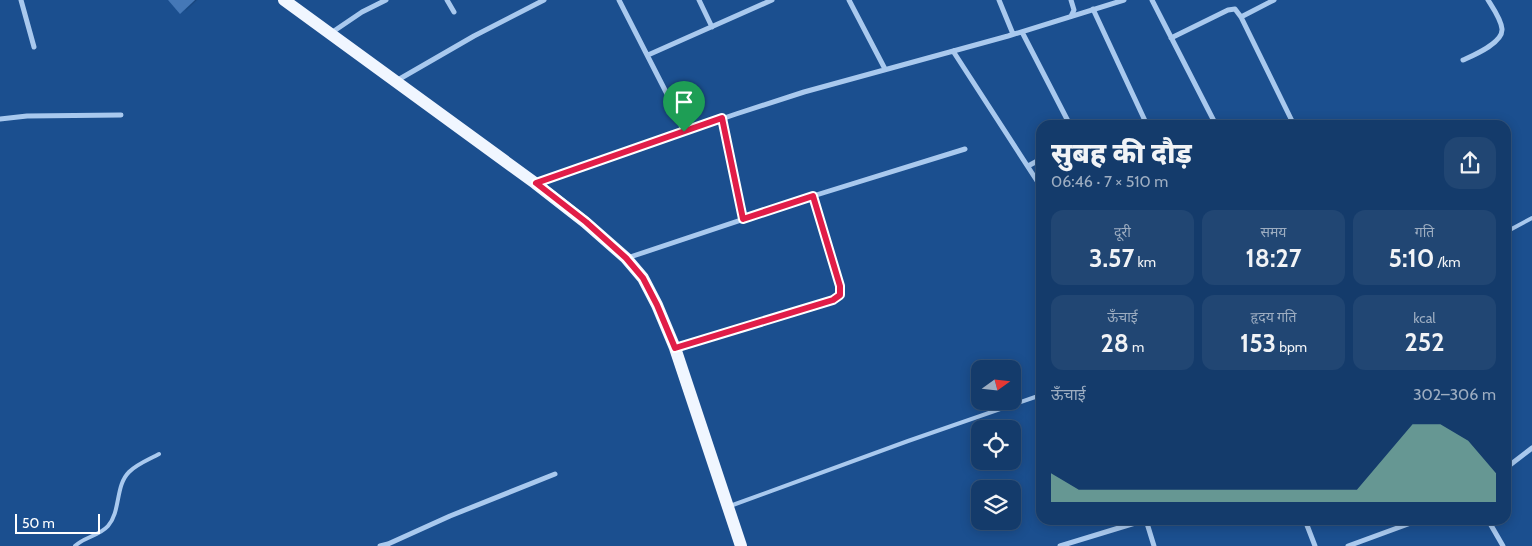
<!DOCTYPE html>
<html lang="hi">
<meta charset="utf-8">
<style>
body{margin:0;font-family:Cabin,"Noto Sans Devanagari",sans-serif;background:#214673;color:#f1f3f6;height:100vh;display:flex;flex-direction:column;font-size:19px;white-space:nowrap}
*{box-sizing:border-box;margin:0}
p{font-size:16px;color:#9dadc1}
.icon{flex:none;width:28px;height:28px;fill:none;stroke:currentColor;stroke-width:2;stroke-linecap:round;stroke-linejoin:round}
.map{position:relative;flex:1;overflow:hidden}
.panel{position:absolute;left:1036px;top:120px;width:475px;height:405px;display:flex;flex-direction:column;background:#143b6b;border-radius:15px;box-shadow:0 2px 12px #0003,0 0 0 1px #33557e}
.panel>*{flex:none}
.needle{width:32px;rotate:75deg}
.buttons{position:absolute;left:971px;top:360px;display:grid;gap:10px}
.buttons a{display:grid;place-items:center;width:50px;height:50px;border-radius:10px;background:#143b6b;box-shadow:0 2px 12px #0003,0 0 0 1px #33557e;font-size:25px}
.scale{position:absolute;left:15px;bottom:12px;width:85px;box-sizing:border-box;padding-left:5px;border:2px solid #fff;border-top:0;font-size:14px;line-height:18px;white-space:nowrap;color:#fff;-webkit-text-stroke:4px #1b4f8f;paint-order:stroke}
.pin{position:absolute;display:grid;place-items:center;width:42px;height:42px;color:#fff;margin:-51px -21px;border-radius:50% 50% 50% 0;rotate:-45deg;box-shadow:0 0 5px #0007}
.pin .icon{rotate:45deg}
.round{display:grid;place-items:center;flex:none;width:52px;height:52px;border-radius:15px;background:#214673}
.headline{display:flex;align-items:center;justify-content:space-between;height:85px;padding:0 15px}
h1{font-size:28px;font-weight:800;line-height:38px}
.figures{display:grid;grid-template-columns:repeat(3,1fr);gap:8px;height:85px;padding:5px 15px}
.figures div{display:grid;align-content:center;border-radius:12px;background:#214673;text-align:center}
.figures b{font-size:25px;font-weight:800}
.figures small{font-size:14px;font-weight:400}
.figures p{font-size:14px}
.chart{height:140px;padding:10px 15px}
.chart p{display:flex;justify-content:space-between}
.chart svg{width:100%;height:90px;margin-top:5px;fill:#8abfa5;opacity:.7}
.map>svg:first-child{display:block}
.building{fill:#4478b7;filter:url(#shadow)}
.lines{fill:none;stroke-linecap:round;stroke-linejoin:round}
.lane{stroke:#a9c9ee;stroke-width:4}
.street{stroke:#a9c9ee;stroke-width:5}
.primary{stroke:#f0f6ff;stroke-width:12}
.route-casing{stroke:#fff;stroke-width:10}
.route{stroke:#e11d48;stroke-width:6}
</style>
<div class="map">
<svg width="1532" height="546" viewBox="0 0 1532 546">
<defs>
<filter id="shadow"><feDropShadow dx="4.5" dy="-4.5" stdDeviation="1" flood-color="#0009"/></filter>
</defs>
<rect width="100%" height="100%" fill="#1b4f8f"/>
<path class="building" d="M168,0h27l-15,14z"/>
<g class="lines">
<path class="lane" d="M1506,232l26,-14
M730,506l178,-65 133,-46
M75,546c9,-9 24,-10 33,-20 13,-15 7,-40 21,-54 8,-8 21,-13 30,-18"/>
<path class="street" d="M21,0l13,47
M447,0l7,12
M619,0l49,96 16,36
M699,0l13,27
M849,0l36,69
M999,0l14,34
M1152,0l64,125
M1093,9l54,116
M1071,16l3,-6 -3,-10
M1241,17l33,-17
M1022,32l48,93
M331,33l31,-21 24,-12
M1171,38l57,-28 7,-1 6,8 53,108
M953,51l88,136
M648,55l124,-55
M1463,60c11,-5 40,-17 39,-31 -1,-10 -9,-21 -14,-29
M396,81l78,-45 70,-36
M0,119l27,-3 94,-1
M722,119l21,100
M1028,166l13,-7
M537,182l199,-68 68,-22 204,-56 116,-36
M627,258l186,-62 152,-47
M676,348l157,-48c7,-3 8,-6 7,-14l-27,-90
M1506,468l26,-20
M1146,520l8,26
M1305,520l10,26
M1488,520l15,26
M380,546l8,-2 62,-28 105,-42
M1060,546l85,-26
M1348,546l71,-26"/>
<path class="primary" d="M284,0l251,183 50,39 41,36 17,20 14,27 18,43 66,198"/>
</g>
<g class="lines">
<defs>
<path id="route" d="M722,118l21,101 70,-23 27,90v9l-7,5 -158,48 -18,-43 -14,-27 -17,-20 -40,-36 -50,-39z"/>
</defs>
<use href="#route" class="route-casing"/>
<use href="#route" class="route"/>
</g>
</svg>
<div class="buttons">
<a><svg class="needle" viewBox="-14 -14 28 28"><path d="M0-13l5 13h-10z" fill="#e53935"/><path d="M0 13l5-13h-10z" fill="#9dadc1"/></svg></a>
<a><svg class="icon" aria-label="locate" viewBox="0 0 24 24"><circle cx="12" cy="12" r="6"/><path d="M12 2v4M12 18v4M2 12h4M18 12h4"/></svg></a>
<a><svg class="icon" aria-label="layers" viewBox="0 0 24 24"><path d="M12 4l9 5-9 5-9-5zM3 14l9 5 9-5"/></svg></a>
</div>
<div class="scale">50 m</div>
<div class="pin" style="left:684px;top:132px;background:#1e9e55"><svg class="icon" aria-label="arrive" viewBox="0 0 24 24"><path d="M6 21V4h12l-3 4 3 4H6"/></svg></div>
<section class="panel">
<div class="headline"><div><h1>सुबह की दौड़</h1><p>06:46 · 7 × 510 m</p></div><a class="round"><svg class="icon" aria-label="share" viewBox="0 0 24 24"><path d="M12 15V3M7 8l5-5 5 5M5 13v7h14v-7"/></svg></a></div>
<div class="figures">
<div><p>दूरी</p><b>3.57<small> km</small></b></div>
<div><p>समय</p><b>18:27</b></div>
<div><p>गति</p><b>5:10<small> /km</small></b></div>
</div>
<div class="figures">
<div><p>ऊँचाई</p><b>28<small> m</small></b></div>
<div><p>हृदय गति</p><b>153<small> bpm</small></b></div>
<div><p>kcal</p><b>252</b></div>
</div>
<div class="chart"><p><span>ऊँचाई</span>302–306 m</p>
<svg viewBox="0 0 160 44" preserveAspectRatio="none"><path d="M0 44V30L10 38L20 38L30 38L40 38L50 38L60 38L70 38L80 38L90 38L100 38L110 38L120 22L130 6L140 6L150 14L160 30V44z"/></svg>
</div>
</section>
</div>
